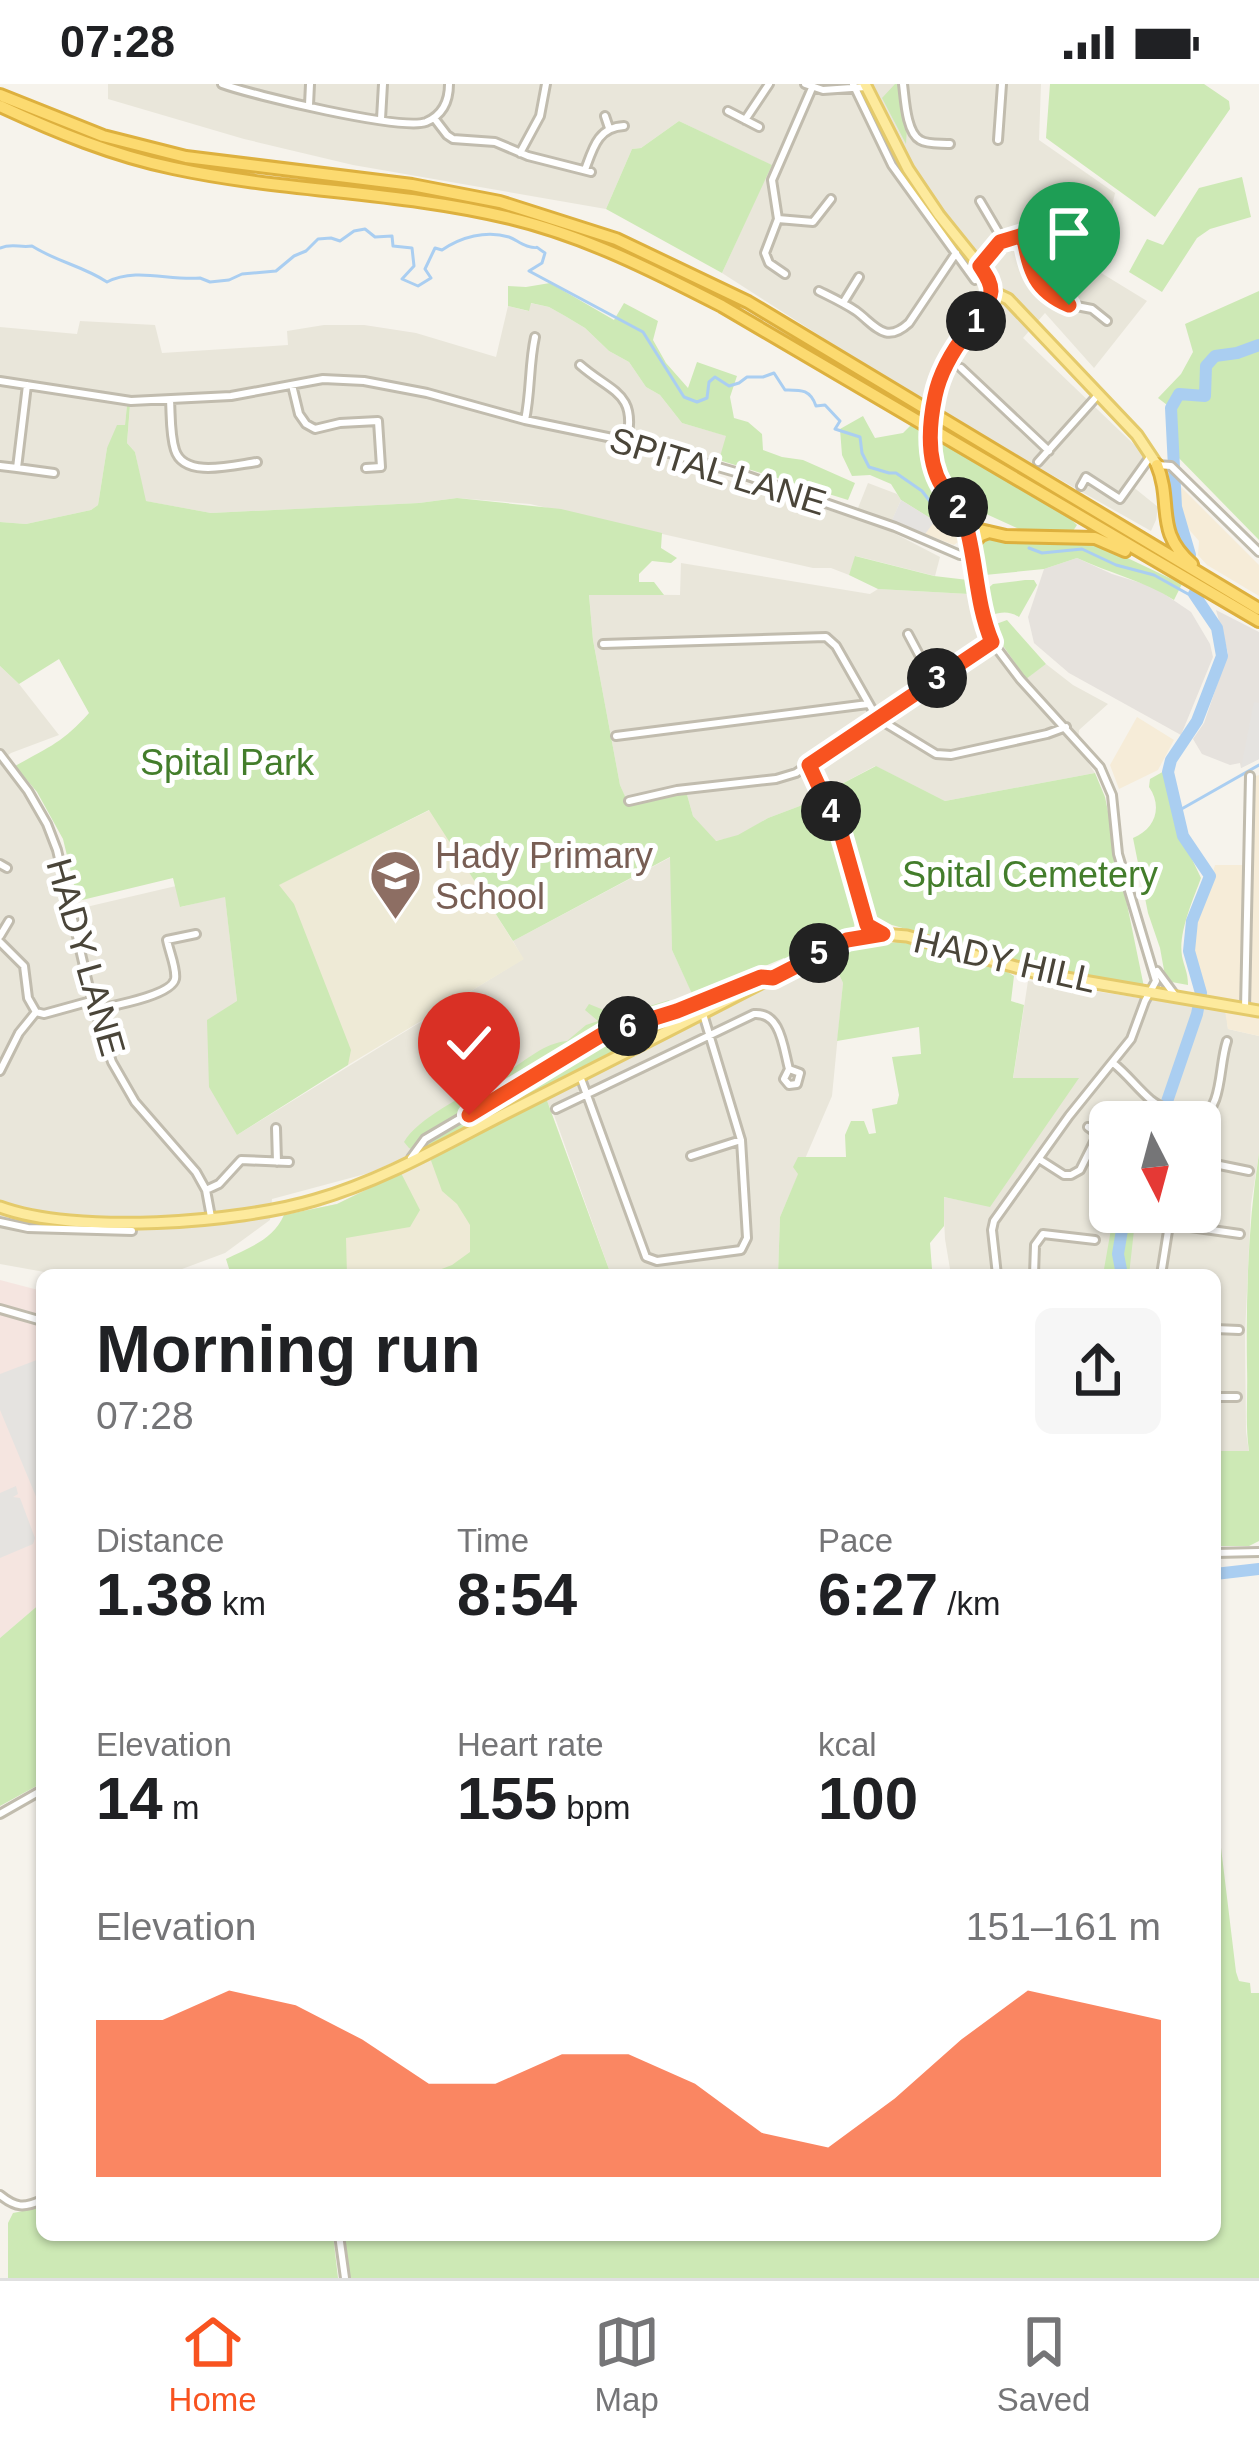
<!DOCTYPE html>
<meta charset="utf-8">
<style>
body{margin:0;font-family:Helvetica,sans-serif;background:#f6f6f6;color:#202124;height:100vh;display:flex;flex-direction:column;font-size:45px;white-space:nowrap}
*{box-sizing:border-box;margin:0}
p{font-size:39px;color:#757577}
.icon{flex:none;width:66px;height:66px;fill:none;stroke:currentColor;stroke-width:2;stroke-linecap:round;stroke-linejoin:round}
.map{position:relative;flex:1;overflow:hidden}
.drawer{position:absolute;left:36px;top:1185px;width:1185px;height:972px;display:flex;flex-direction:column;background:#fff;border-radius:18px;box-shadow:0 3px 9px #0004}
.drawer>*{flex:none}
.needle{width:78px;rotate:174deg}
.fabs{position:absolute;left:1089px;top:1017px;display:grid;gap:24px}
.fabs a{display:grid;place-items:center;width:132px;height:132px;border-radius:18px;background:#fff;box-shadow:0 3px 9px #0004;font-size:60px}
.pin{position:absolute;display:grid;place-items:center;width:102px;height:102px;color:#fff;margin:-123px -51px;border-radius:50% 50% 50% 0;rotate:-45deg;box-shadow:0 0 12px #0007}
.pin .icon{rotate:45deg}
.km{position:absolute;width:60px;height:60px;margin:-30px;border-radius:50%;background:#222;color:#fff;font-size:33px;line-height:60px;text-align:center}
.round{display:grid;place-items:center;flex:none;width:126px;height:126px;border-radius:18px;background:#f6f6f6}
.summary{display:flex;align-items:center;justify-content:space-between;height:204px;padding:0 60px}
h1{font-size:66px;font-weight:800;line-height:90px}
.stats{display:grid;grid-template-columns:repeat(3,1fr);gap:18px;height:204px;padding:12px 60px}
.stats div{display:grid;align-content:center}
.stats b{font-size:60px;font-weight:800}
.stats small{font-size:33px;font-weight:400}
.stats p{font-size:33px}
.chart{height:336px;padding:24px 60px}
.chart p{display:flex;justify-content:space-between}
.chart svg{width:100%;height:216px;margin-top:12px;fill:#f85320;opacity:.7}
.status{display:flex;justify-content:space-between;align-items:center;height:84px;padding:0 60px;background:#fff;direction:ltr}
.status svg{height:33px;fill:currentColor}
.tabs{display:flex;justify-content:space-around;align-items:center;height:168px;border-top:3px solid #e0e0e0;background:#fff;font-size:33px;color:#757577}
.tabs a{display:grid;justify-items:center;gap:6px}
.tabs .current{color:#f85320}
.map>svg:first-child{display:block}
.residential{fill:#e9e6da;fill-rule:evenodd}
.commercial{fill:#f6ecd8}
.industrial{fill:#e6e2dd}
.education{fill:#eeead6}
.medical{fill:#f5e5e0}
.green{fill:#cde9b5}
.parking{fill:#e5e3e0}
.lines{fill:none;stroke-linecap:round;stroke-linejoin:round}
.stream{stroke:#aacef1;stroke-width:3}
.river{stroke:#aacef1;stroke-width:12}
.minor-casing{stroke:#c1bcae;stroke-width:12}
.major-casing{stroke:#e4ca6b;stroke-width:15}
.highway-casing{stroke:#ddb03e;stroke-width:16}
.minor{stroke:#fff;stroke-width:6}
.major{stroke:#fdea9d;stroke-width:9}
.highway{stroke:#fcda70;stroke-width:10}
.major-bridge-casing{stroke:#e4ca6b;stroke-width:15;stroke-linecap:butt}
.major-bridge{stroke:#fdea9d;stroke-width:9}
.route-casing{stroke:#fff;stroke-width:24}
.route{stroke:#f85320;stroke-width:15}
.labels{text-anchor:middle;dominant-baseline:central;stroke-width:10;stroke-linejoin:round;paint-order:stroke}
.street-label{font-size:36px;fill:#4a4539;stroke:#fff}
.park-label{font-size:36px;fill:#437d2b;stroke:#fff}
.education-label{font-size:36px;fill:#785e54;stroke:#fff;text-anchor:start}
</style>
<div class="status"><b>07:28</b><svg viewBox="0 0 49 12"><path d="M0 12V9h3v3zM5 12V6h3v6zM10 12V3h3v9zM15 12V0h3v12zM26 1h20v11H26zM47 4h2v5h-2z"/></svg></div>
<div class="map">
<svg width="1259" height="2194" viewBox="0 0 1259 2194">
<rect width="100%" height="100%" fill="#f6f3ec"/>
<path class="residential" d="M108,0h933l-2,56 76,53 -6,26 -29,41 67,41 -53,67 -49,-55 -22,25 123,118 -19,26 31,25 -2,13 -5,11 -223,-126 -206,-132 49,-108 -92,-44 -38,27 -9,1 -26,60 -253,-44 -109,-26 -136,-40z
M530,219l19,4 16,9 20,12 24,23 20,11 17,25 14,8 22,28 45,13 -12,40 139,42 14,-35 29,11 4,6 -13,30 52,27 -5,19 -79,-20 -7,19 -18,-7h-18l-283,-64 -73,-6 -38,5 -208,10 -66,-12 -10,-49 -8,-9 3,-37 -3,-1 -2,21 -18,22 -9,57 -7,5 -65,14 -26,-2v-195l77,7 3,-13 75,4 7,28 126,-8 -1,-14 37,-6h40l52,8 80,24 12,-51 20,5z
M681,479l189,31 8,-5 91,5 15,42 9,-5 33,47 20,-14 27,21 35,19 -29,26 -1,18 17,25 -150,28 -70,-35 -43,23 -11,9 -53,20 -30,18 -23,5 -22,-25 -7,-25 -58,13 -8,-19 -27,-145 -4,-46 91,1z
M0,582l19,18 40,51 -48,18 -9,7 20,27 24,42 14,38 9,44 107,-25 5,21 44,-11 12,105v134l286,-176 -10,-18 158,-84 1,93 21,45 59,-22 32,7 47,-23 12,26 -11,113 -52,121 -2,58h-167l-57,-160 -13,-24 -113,56 -59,26 -97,26 -2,21 -45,33 -59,22h-105l-61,-11z
M1028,897l198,30 2,18 31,7v117l-8,51 -6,130 1,98 3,20 -34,-1v-176h-264l-6,-36 -2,-42 47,9 87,-128 -64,1zM1110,1038h90v90h-90z"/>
<path class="commercial" d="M1181,403l78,78v31l-52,-31 -9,-10 1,-14 -14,-16 -6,-21z
M901,416l32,19 11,-9 14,26v6l-4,3 -29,-11z
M1137,633l37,23 -16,30 -39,19 -9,-24z
M1259,691v261l-31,-7 -3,-18 -24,-5 4,-17 -11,-39 3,-27 18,-58h28l3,-86z"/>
<path class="industrial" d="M1077,474l35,16 42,13 37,25 19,32 3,13 -32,78 -112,-62 -35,-30 -6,-26 16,-48z
M1216,526l43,22v127l-18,9 -1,-5 -10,2 -28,-11 -9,-15 11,-16 24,-70z"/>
<path class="education" d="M430,726l94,149 -176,106 -70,-180z
M546,1014l65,177h-320l-7,-60 53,-11z"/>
<path class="medical" d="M0,1196l42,11v311l-42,36z"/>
<path class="green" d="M895,0h5l7,43 -1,17 -24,-46z
M1050,0h154l25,17 1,8 -75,108 -109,-79z
M679,37l93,44 -50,108 -116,-64 26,-60 9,-1z
M1242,93l9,40 -41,12 -13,9 -35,54 -33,-20 18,-33 16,6 36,-57z
M550,199l64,37 10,-17 34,18 -5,19 13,23 22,25 9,-26 40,14 -7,21 4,21 14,4 14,12 1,16 19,7 21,3 52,23 -7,17 -129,-40 7,-24 -44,-13 -22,-28 -14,-8 -17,-25 -20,-11 -24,-23 -20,-12 -16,-9 -18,-4 -2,8 -21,-5v-20l18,1z
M1259,207v249l-87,-89 -1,-43 -13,-10 23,-24 12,-22 -8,-28z
M127,321h3l-3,38 8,9 11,49 65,12 208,-10 38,-5 104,11 101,24 -1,15 16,10 -6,5 -19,-2 -13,13v8h15l10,13h-75l4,45 27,145 8,18 58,-12 7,25 23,25 22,-6 30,-17 53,-20c10,22 50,120 28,137 -6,5 -19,7 -27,10 -11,6 -22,12 -33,19l-5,-6 -91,38 -21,-46 -2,-93 -157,84 -84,-131 -150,75 15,19 57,146 -3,15 -111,70 -28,-48 -2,-67 30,-19 -12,-104 -45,10 -7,-29 -95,23 -15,-62 -26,-47 -22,-26c34,-19 47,-23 74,-53l-30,-54 -40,25 -19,-18v-144l26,2 65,-14 7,-5 9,-57 10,-23h8z
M863,332l12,22 28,-5 9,-9 13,7 7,47 12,32 -11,10 -32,-20 -10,-16 -21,-9 -18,1 -10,-21 -2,-26z
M941,356l124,73 12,12 -4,6 -41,4 -48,-22 -3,-15 -35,-21z
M988,455l108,4 86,41 -8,16c-30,-19 -65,-27 -97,-42l-33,11 -59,6 -4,-9 1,-21z
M855,472l79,20 34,4 1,14 -91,-5 -29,-14z
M1025,496h9l3,5 -18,32c-10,-6 -17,-5 -28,-2l-5,-7v-18l7,-6z
M1007,536l39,44 -20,15 -33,-48 3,-7z
M876,682l69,35 150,-28 10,24 39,190 -107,-20 -169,-49 -13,-64 -23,-65z
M1166,686l14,64 21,44c-8,22 -23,55 -19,78 2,11 6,16 6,29l-22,-4 -6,-33 -12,-35 -15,-75c22,-9 30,-31 16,-51l1,-8z
M898,858c37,5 85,13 116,34l-3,25 13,4 -11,73h66l-89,129 -46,-10v29l-14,17 2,26 -20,2 -4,4h-130l2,-58 18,-43 -5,-7 5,-10h48l-1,-22 6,-14h13l5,13 7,-1 -4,-24 25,-5 2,-9 -7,-38 29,-3 -2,-27 -82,14 6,-58 -12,-26 25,-10z
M669,916l6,7 -7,23 -250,122 -9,-4 -5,-6c14,-24 60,-46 85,-60l11,18 6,-2 -4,-10 -11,-9c28,-9 46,-35 76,-38l19,-16 12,-4 -13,-11 4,-6 22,9h6l18,15 2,-18z
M546,1014l65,177h-185l26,-10 18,-13v-27l-13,-21 -15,-13 -13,-36z
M1259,1069v388l-10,5h-34v-95h34c-4,-28 -1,-55 -2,-84 -1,-72 1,-143 12,-214z
M401,1089l19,37 -10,17 -64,11 1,37h-116l-5,-16c24,-12 47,-19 58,-44l53,-11z
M1114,1128h22l-7,63h-26z
M42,1518v181l-42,23v-168z
M1215,1714l21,174 3,9 11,2 1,10h8v285h-910l-6,-43h872z
M42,2123v28h291l5,43h-330v-55l5,-10z"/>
<path class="parking" d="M901,416l34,21 -10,13 -33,-14z
M1254,618l5,1v56l-18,9z
M42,1274v153l-42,-101v-36z
M16,1402l2,8 -5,3 7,1 15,40 -2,6 -33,14v-65z"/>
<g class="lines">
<path class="stream" d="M0,164c12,-5 20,0 32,-2 25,16 51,20 75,36 29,-15 62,-1 93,-4l10,4 19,-2 13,-6 34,-3 18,-15 12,-5 12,-12 13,-1 9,3 14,-10 11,-2 10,8 17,-1 1,10 19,2 2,18 -12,13 16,7 13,-8 -6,-9 10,-21 7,2c19,-13 44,-20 67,-13 6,2 11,7 18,9 18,5 2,-4 18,7l-3,10 -13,8 114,61 41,65 13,5 10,-4 2,-16 6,-5 14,9 10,-3 8,-6h16l11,-4 11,17c16,0 25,-1 31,16l9,-1 15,16 -5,8 25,8 2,16 7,14 20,6h7l26,18 13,17
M1029,464l13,5 40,-4 34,16 38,10 43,24
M1178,727l81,-46"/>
<path class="river" d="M1190,471l-14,-48 -5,-99 8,-14 26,2 1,-30 9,-10 22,-3 22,-8
M1160,1038l37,-108 4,-21 -12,-42 3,-30 18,-45 -27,-40 -15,-64 3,-12 26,-39 25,-65 -5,-28 -23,-34
M1122,1191l-4,-21 7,-42
M1215,1490l44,-5"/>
<defs>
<path id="minor" d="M222,0c30,11 180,47 204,38 17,-7 23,-21 23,-38
M805,0l18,6 43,-3
M853,0l39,81 83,115
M903,0c2,15 3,48 17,56 8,5 22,3 30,4
M309,21l1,-21
M728,27l31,16
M605,32l4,12
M434,34l13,17 6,4 42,3 33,14 63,16
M381,35l2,-35
M745,36l24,-36
M998,56l4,-56
M520,69l20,-37 6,-32
M585,86c8,-22 13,-43 39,-44
M980,117l23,39
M778,135l35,3 18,-23
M1023,151l9,41 7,8 22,19 31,6 15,12
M980,182l20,-24 23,-7 15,-8 19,-26
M785,190l-16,-11 -4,-10 13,-34 -6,-39 40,-92
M819,207c12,6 25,12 37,20 19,14 29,34 53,12l47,-70
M843,219l16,-26
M580,281c32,28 57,27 47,76
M961,284l88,83
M0,297l131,20 100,-5 92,-17 41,2 63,12 98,27 102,21 112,32 156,54 65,28h11
M27,301l-10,83 37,5
M292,301l7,29 7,10 9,5 25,-6 38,-2 3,46 -15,1
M170,316c1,16 0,34 5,50 9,29 59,15 82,12
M525,336c6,-28 4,-56 10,-83
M1038,378l60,-67
M1157,381l14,1 88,86
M0,382l17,2
M1081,402l5,-9 34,22 30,-42
M967,443l12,79 13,36 28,37 80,88 12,28 6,59 38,127 -11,20 -14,38 -62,77 -75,105 -2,9 5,45
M908,550l25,47
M603,560l223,-7 10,9 41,72 59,36 15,1 96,-21 19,-7
M616,652l252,-32
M0,670l28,37 19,33 10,26 35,151 20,61 23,40 61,70 10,18 5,27
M809,681l33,72 25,88 15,9
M629,717l48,-11 99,-11 20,-6 196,-131
M0,780l7,4
M0,852l9,-15
M0,858l24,24 4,32 8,14 8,2 47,-13
M1157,887l17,23
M1245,924l5,-232
M94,926c17,-4 77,-14 81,-31 2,-10 -6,-28 -8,-39l29,-6
M1113,979c14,11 24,25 38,37 11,9 25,12 36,22
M0,987l19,-38 17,-21
M580,992l66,181 11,4 84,-11 6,-12 -6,-98 -38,-126
M556,1025l198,-95c27,-2 29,33 35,55l-5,10 5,6 8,-1 3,-11 -11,-4
M1198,1038c26,-16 20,-54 29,-81
M276,1044l1,34
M691,1072l50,-16
M411,1074l14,-19 178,-105 74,-23 84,-34h8
M1039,1075l25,16h7l9,-5 18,-36 -10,-7
M1200,1077l49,10
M206,1106l13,-6 22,-24 48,2
M0,1138l28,6 104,3
M1169,1140l71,10
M1034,1191l1,-30 8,-11 52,6
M1161,1191l10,-63
M0,1225l42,12
M1215,1245l24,1
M1215,1313h22
M1215,1469l44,-1
M0,1730l42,-24
M0,2111c16,13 24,13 42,5
M339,2151l6,43"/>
<path id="major" d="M865,0l43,85 31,46 41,51 9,15 2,10 17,8 129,136 20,30
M935,309c10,-40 45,-64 56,-102
M930,360c3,13 4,27 11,39 8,16 20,27 26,44
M0,1123c75,28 238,16 315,-7 67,-19 130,-56 191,-87 106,-53 211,-107 317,-162l35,-13 25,-4 24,2 130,37 222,38"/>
<path id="highway" d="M0,11l103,41 83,21 226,28 88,17 116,37 132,63 511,307
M0,22c56,26 112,49 173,62 111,24 227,23 337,50 75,18 144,53 212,88l537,315
M1157,381c16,38 -3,67 35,99
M967,443l39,9 89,2 30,13
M970,462l11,-11 8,-3"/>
</defs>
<use href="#minor" class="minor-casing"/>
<use href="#major" class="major-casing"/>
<use href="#highway" class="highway-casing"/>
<use href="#minor" class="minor"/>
<use href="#major" class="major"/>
<use href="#highway" class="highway"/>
<defs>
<path id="major-bridge" d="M930,360v-25l5,-26"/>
</defs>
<use href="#major-bridge" class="major-bridge-casing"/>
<use href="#major-bridge" class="major-bridge"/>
</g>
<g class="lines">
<defs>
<path id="route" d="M469,1031l134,-81 74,-23 84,-34 12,1 74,-38 36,-6 -16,-9 -25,-88 -33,-72 183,-123c-16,-38 -15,-77 -26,-117 -4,-15 -15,-25 -24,-39 -16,-26 -13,-61 -7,-90 5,-24 18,-46 33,-65 9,-12 21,-24 23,-40 0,-10 -6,-17 -11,-25l20,-24 23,-7c7,34 10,55 46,70"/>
</defs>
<use href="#route" class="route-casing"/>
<use href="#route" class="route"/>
</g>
<defs>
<symbol id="school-pin" viewBox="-11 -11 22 30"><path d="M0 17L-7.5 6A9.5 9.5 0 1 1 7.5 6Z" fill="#8d6e63" stroke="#fff"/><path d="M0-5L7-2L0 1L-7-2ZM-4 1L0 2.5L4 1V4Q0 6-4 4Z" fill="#fff"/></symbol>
</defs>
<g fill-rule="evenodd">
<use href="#school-pin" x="366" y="762" width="59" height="81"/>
</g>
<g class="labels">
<g class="street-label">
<text transform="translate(718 387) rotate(17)">SPITAL LANE</text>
<text transform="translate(86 873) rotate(74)">HADY LANE</text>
<text transform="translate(1005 876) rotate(13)">HADY HILL</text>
</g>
<g class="park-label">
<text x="227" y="678">Spital Park</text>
<text x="1030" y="790">Spital Cemetery</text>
</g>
<g class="education-label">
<text x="435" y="771">Hady Primary<tspan x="435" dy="41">School</tspan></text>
</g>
</g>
</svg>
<div class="fabs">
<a><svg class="needle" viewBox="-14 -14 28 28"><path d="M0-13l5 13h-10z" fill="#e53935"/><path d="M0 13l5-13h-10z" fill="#757577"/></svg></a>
</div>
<div class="pin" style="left:1069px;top:221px;background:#1e9e55"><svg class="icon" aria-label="arrive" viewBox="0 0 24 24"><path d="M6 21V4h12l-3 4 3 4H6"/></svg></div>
<div class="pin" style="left:469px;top:1031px;background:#d93025"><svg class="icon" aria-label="check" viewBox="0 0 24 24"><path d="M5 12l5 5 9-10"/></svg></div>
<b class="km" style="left:976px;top:237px">1</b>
<b class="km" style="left:958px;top:423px">2</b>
<b class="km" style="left:937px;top:594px">3</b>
<b class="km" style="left:831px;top:727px">4</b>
<b class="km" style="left:819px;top:869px">5</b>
<b class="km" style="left:628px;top:942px">6</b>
<section class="drawer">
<div class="summary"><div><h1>Morning run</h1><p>07:28</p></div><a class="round"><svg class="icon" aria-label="share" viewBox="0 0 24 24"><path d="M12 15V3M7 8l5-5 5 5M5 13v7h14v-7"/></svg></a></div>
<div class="stats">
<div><p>Distance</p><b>1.38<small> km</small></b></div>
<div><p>Time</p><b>8:54</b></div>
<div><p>Pace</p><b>6:27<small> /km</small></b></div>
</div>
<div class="stats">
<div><p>Elevation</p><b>14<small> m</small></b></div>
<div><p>Heart rate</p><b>155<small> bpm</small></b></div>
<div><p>kcal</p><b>100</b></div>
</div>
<div class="chart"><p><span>Elevation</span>151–161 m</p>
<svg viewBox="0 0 160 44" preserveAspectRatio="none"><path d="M0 44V12L10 12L20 6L30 9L40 16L50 25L60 25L70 19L80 19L90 25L100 35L110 38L120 28L130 16L140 6L150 9L160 12V44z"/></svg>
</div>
</section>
</div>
<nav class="tabs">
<a class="current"><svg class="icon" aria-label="home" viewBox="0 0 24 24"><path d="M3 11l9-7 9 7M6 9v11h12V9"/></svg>Home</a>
<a><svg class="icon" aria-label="map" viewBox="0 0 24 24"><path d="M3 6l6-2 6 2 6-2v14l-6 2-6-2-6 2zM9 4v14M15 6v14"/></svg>Map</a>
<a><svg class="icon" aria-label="saved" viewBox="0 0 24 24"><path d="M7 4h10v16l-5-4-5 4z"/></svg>Saved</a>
</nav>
